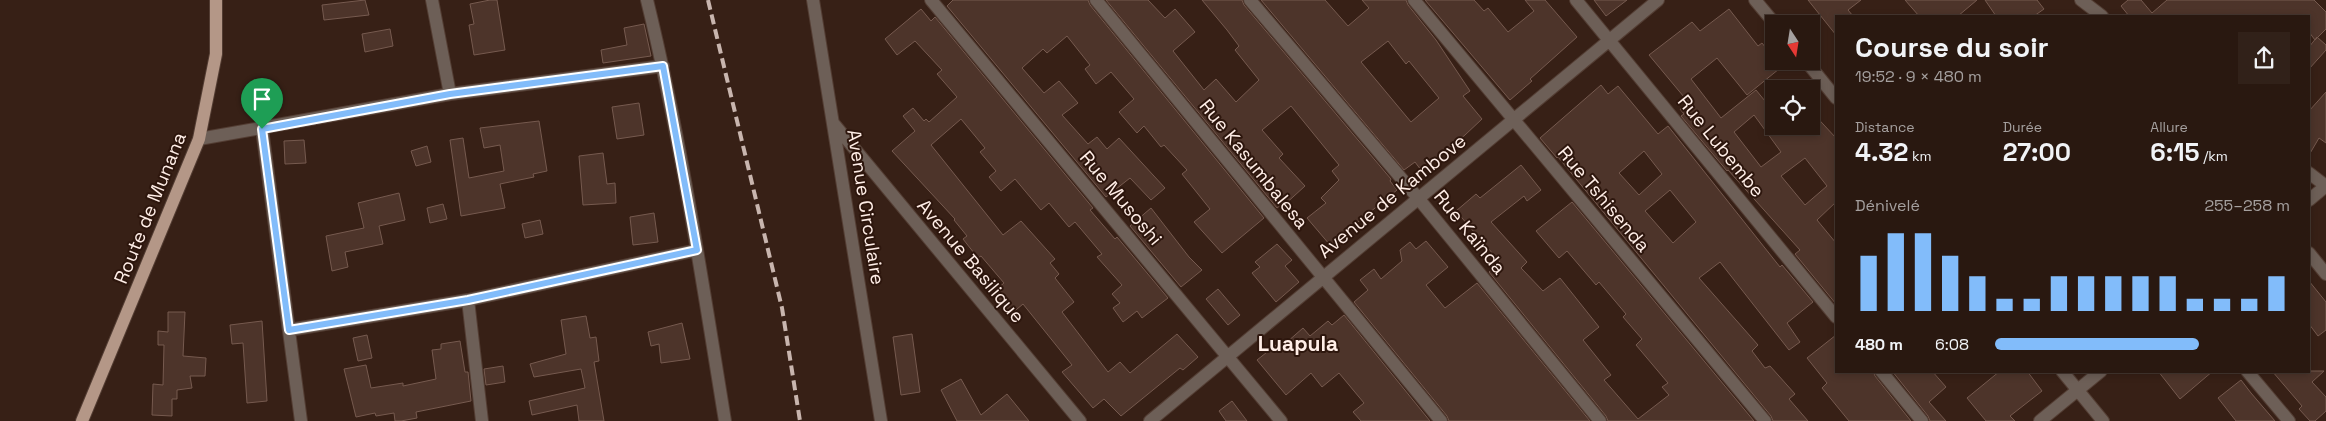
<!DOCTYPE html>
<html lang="fr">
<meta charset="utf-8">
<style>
body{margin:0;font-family:"Space Grotesk",sans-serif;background:#312119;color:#f1f3f6;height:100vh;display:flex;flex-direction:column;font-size:19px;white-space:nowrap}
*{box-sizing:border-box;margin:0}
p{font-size:16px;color:#a5a09f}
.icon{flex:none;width:28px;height:28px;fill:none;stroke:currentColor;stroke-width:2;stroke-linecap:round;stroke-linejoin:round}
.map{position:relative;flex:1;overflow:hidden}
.details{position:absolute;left:1835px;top:15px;width:475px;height:358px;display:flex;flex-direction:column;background:#291810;border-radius:0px;box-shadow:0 2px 8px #0003,0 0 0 1px #453730}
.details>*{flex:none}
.needle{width:32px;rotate:168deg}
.tools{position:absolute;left:1765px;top:15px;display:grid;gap:10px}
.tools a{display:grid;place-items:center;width:55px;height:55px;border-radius:0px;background:#291810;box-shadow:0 2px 8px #0003,0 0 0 1px #453730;font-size:25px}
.pin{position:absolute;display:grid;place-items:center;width:42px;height:42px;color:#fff;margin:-51px -21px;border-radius:50% 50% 50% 0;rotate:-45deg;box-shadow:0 0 5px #0007}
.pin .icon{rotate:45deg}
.round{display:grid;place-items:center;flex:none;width:52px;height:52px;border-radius:0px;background:#312119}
.head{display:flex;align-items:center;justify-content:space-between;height:85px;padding:0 20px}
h1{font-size:28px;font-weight:800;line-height:38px}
.figures{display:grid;grid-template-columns:repeat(3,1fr);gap:8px;height:85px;padding:5px 20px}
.figures div{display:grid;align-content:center}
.figures b{font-size:25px;font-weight:800}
.figures small{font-size:14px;font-weight:400}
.figures p{font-size:14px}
.chart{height:140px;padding:10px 20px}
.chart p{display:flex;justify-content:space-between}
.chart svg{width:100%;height:90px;margin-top:5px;stroke:#82bcfa;stroke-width:6}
ul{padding:0 20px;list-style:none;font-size:16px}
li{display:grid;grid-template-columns:80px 60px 1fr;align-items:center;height:38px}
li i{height:12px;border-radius:6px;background:#82bcfa}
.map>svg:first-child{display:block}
.building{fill:#4d342a;stroke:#765a4f;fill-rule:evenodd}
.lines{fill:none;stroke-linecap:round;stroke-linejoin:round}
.minor-casing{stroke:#533d33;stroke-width:14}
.major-casing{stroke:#533d33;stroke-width:14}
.minor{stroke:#6d5f57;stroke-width:12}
.major{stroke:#b49787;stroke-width:12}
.rail{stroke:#c8b5ae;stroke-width:4;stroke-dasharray:10 5;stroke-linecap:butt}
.route-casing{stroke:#fff;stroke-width:10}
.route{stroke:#82bcfa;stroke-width:6}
.labels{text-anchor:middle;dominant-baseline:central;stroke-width:4;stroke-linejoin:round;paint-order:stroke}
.street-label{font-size:19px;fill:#ffeee7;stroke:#2d160d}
.quarter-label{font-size:21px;font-weight:bold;fill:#ffeee7;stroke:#2d160d}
</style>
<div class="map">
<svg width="2326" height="421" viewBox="0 0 2326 421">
<rect width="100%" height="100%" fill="#372016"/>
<path class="building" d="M365,0l4,15 -45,5 -2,-15z
M490,0h7l8,50 -31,5 -5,-30 5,-1 -4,-20z
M953,0h135l2,5 174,213 -42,35 -28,-31 16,-13 -28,-35 5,-4 -23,-25 -3,2 -17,-21 -7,7 -18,-21 15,-13 -23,-27 -15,12 -11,-15 5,-4 -23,-29 -20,17 -4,-4 -21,19 22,25 15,-12 19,22 -16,12 26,29 9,-7 10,12 12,-11 46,50 -14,12 -21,-22 -24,19 -159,-191z
M1106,0h42l17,18 10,-9 20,23 -22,19 31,39 12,-11 20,23 23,-22 -24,-30 4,-4 -12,-16 -25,-30h40l2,5 147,174 -1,2 7,9 -67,55 -23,-27 19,-15 -5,-5 18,-18 -7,-9 7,-6 -48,-59 -29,24 21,24 -4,4 26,28 -23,21 -1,-2 -4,3z
M1261,0h64l23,26 21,-18 -7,-8h44l2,5 28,35 34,51 -7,5 19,23 -17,16 -44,35 -6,-8 -11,8zM1388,41l18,23 3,-3 30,37 -28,24 -50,-60z
M1425,0h49l10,11 4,-3 20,24 26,-21 -9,-11h20l32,37 -47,42 2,2 -22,19z
M1594,0h33l-21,16z
M1808,0h53l-13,10 5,6h-17v19z
M1905,0h72l-19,16h-39z
M1985,0h52l7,9 -10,7h-38z
M2128,0h13l11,13 15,-13h147l12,12v17l-11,11 -6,-8v-16h-180l-8,-10z
M921,9l10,12 4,-4 158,191 -3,2 25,29 2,-2 51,61 -26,20 -5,-7 -14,11 -10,-14 7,-5 -8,-9 10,-9 -25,-28 5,-3 -27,-32 -6,5 -20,-24 -8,7 -26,-31 -14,12 -12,-14 7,-6 -16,-19 5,-4 -24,-29 -30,26 72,90 18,-14 34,38 -5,4 9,11 -4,4 19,24 -12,10 46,60 12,-10 10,11 47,-39 21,23 -15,13 -3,-2 -59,48 -17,-17 -11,9 -31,-36 10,-7 -49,-61 -13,11 -18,-22 12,-10 -23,-27 -3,2 -15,-19 4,-3 -13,-16 1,-1 -63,-68 23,-20 -12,-15 10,-8 11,13 2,-2 3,3 28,-25 -20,-23 5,-4 -27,-29 -18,14 -12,-16z
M1729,9l29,37 4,-3 12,15v3l5,3v5l-32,26 -30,-37 -26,21 30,39 35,-28 18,22v14h37v-15l25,27v64l-19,18 19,23v61l-41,-50 5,-4 -72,-80 -1,1 -46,-55 3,-2 -4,-5 9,-6 -40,-48 43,-33 8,9zM1754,115l27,37 -20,15 -27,-35zM1805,158l22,28 -22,19 -24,-29z
M644,24l7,32 -48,7 -2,-13 26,-5 -3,-17z
M390,29l3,17 -28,6 -3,-18z
M2317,37l9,8v5l-17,19v-22z
M1601,85l7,9 10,-8 40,48 10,-8 112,141 2,-2 31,37 -26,21 13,19 -11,8 -69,-88 -21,16 59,67 -6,6 13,17 5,-2 25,28 -6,5 19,22h-35l-2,-5 -213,-259 -1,1 -17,-20zM1644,151l18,23 -23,21 -20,-22zM1670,190l26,32 -23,21 -28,-32z
M2326,92v51l-7,-5 -10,17v-44z
M639,103l5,32 -27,4 -5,-32z
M539,121l8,50 -14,3 1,3 -34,7 5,24 -44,8 -11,-76 13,-2 6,40 35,-7 -4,-26 -16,3 -4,-20z
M304,140l2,23 -21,1 -1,-23z
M427,146l4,16 -15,4 -5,-15z
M603,153l4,31 8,-1 1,20 -33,2 -4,-49z
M1521,165l20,25 -14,11 -3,-5 -33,26 36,40 -6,6 22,23 17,-13 39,49 -16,13 28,35 -7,5 34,39 31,-24 -7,-8 6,-4 -32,-38 6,-6 -19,-22 3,-3 -27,-32 -3,3 -29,-34 -8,7 -23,-27 36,-29 182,219h-146l-2,-5 -117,-144 11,-10 -44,-51 20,-17 4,4z
M399,193l6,27 -26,6 4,18 -38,8 3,15 -16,4 -6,-35 38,-8 -6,-25z
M443,204l4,15 -17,4 -3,-15z
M1151,208l38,49 13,13 -21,17 -51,-61z
M654,213l4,29 -25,3 -3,-28z
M540,220l3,14 -18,4 -3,-14z
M1426,241l22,26 -22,18 19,23 32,-25 113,138h-141l-2,-5 -93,-114 14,-12 -8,-10 14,-11 7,10 21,-18 -2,-11 10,-8 6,7z
M1277,244l15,16 -7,6 14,16 -23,20 -24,-29 8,-6 -5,-5z
M2309,281l17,21v28l-8,6 -9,-12z
M1218,289l22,26 -12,10 -22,-26z
M168,312h17l-2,44 23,2 -1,18h-15l2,12 -15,2v9h-5v17l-20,-1 1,-31 10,1 1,-40h-6v-14l10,1z
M1344,315l86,106h-69l-8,-9 11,-9 -25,-30 -17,14 -11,-14 -25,22 -29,-35 19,-15 3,4 24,-21 7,8 18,-15 4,4z
M586,316l4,22 6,-1 3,24 -5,1 10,59h-25l-2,-16 -45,10 -3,-14 56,-13 -4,-19 -47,8 -4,-13 36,-10 -5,-34z
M262,321l5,80 -20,2 -4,-60 -11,1 -2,-19z
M682,323l8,36 -29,4 -2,-19 -8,2 -3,-14z
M912,334l8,58 -19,3 -8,-58z
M367,335l5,23 -14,3 -5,-23z
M1836,335v36h37l2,5 36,45h-62l-27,-33 5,-5 -20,-25z
M460,341l5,31h3l3,29 -55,11 1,6 -16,3h-6l-1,-8 -18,3 -1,-3 -19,4 -12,-48 22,-4 5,23 32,-5v3l33,-7 -4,-29 9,-1v-5z
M503,366l2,16 -19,3 -2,-16z
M1892,371h40l14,16 -17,15 17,19h-16l-2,-5z
M2000,371h27l15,20 -32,25 5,5h-29l-19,-23z
M2158,371h55l-33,28z
M2272,371h52l-12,11 14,15v14l-11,10h-5l-11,-12 3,-3z
M961,379l20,36 26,-21 22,27h-72l-16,-31z
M2241,380l10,13 24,28h-39l-18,-23z
M1232,401l15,20h-21l-7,-10z"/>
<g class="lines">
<defs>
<path id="minor" d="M432,0l18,94
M647,0c34,139 55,280 78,421
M813,0l68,421
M931,0l350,421
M1096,0l345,421
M1250,0l168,198 182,223
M1414,0l351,421
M1576,0l260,317
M1755,0l20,24
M2081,0l21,16
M1806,61l30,37
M834,124l246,297
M262,129l39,292
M199,139l251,-45 213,-28
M2309,173l17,13
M2309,200l17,-14
M2309,253l17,21
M468,300l14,121
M289,330l179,-30 229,-50
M1881,371l41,50
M2062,371l41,50
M2247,371l42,50
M1150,421l508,-421
M2040,421l61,-50"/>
<path id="major" d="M82,421l117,-282 17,-85v-54"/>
</defs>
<use href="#minor" class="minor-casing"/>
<use href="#major" class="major-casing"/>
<use href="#minor" class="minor"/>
<use href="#major" class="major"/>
<path class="rail" d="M708,0l74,308 18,113"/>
</g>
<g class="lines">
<defs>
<path id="route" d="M663,66l34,184 -229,50 -179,30 -27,-201 188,-35z"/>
</defs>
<use href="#route" class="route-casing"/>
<use href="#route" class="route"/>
</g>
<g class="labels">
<g class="street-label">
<text transform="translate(1721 146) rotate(51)">Rue Lubembe</text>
<text transform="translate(1254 164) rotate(51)">Rue Kasumbalesa</text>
<text transform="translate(1392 196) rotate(-39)">Avenue de Kambove</text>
<text transform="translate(1121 198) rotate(50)">Rue Musoshi</text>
<text transform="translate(1604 199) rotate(50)">Rue Tshisenda</text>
<text transform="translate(866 207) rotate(81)">Avenue Circulaire</text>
<text transform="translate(150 208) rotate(-68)">Route de Munana</text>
<text transform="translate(1470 232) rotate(51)">Rue Kaïnda</text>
<text transform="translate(971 261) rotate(50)">Avenue Basilique</text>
</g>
<g class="quarter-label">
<text x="1298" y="343">Luapula</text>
</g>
</g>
</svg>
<div class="tools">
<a><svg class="needle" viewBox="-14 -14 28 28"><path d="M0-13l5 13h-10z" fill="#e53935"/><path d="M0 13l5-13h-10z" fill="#a5a09f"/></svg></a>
<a><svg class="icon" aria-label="locate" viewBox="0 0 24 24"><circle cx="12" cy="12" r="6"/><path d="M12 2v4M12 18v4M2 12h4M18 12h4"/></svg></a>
</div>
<div class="pin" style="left:262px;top:129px;background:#1e9e55"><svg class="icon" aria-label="arrive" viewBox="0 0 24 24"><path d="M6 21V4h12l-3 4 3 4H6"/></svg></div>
<section class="details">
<div class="head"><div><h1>Course du soir</h1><p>19:52 · 9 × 480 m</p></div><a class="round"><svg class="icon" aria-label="share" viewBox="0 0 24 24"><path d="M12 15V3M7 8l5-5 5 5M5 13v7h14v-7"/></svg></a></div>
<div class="figures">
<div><p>Distance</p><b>4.32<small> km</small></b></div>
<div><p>Durée</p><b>27:00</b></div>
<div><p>Allure</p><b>6:15<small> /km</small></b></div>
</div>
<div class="chart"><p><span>Dénivelé</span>255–258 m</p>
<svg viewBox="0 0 160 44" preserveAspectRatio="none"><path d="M5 44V17M15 44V6M25 44V6M35 44V17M45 44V27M55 44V38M65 44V38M75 44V27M85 44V27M95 44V27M105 44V27M115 44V27M125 44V38M135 44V38M145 44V38M155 44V27"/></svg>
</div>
<ul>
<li><b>480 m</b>6:08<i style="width:69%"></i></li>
</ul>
</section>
</div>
